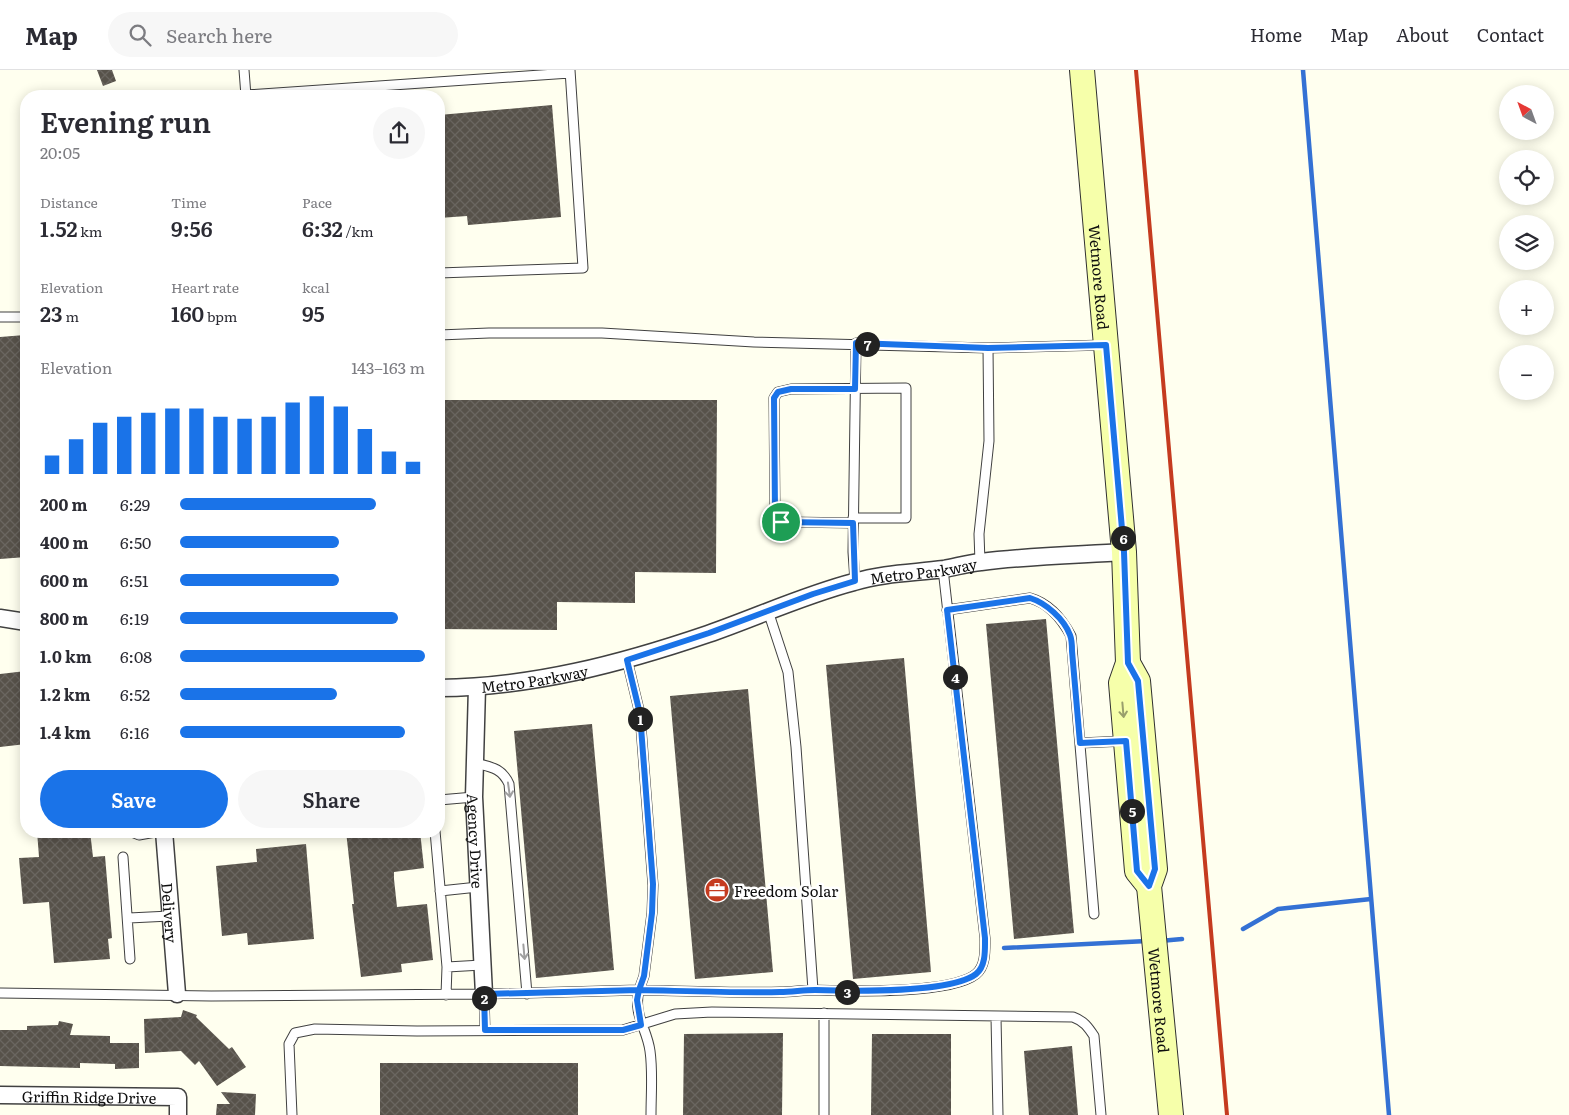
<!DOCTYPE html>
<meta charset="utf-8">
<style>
body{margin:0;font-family:Literata,serif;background:#f7f7f7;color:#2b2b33;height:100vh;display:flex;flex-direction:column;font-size:19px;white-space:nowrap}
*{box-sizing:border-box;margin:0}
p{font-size:16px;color:#7c7c81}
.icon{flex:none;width:28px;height:28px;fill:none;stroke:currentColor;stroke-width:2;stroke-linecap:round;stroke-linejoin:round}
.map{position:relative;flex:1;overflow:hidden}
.details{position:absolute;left:20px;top:20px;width:425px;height:748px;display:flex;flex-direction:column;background:#fff;border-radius:20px;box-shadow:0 2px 12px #0003}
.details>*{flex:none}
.needle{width:32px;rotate:319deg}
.tools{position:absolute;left:1499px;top:15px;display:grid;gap:10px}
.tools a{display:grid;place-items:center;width:55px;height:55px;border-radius:50%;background:#fff;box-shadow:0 2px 12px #0003;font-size:25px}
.pin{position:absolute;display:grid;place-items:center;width:42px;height:42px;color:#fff;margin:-21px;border:2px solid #fff;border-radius:50%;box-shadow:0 1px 5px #0007}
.km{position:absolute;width:25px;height:25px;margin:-12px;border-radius:50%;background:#222;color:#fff;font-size:14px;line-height:25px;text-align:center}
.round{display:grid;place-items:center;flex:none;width:52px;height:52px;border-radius:26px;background:#f7f7f7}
.head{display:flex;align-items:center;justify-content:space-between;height:85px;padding:0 20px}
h1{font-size:28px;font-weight:600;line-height:38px}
.metrics{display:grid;grid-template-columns:repeat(3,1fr);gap:8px;height:85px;padding:5px 20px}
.metrics div{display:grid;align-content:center}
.metrics b{font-size:21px;font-weight:600}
.metrics small{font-size:14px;font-weight:400}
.metrics p{font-size:14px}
.chart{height:140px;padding:10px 20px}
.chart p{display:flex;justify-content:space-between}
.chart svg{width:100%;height:90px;margin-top:5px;stroke:#1a73e8;stroke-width:6}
.primary-button{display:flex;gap:10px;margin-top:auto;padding:10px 20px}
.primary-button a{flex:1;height:58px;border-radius:30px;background:#1a73e8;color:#fff;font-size:20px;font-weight:600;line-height:58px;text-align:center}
.primary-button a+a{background:#f7f7f7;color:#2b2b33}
ul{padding:0 20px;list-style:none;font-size:16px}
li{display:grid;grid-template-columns:80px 60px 1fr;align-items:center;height:38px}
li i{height:12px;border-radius:6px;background:#1a73e8}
header{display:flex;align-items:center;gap:30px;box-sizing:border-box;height:70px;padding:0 25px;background:#fff;border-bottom:1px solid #e1e1e2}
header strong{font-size:24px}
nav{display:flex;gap:28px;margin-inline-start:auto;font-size:18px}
.search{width:350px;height:45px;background:#f7f7f7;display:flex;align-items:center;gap:12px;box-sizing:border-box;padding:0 18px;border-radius:28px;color:#7c7c81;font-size:19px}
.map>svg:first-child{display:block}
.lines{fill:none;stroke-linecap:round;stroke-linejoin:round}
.stream{stroke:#3471d4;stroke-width:4.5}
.building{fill:url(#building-cross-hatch)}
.lane-casing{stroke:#414141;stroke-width:11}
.street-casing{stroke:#414141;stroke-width:19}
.secondary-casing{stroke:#303030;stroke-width:26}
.lane{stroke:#fff;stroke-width:9}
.street{stroke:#fff;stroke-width:16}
.secondary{stroke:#f6ffaa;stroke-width:24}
.rail{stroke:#c53b1f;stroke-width:4}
.oneway{stroke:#999f6c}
.oneway2{stroke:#9f9f9f}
.route-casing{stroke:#fff;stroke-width:10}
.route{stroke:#1a73e8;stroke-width:6}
.labels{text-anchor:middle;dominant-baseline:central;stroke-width:5;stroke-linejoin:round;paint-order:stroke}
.street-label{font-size:15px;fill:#0e0e0e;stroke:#fff}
.poi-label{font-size:15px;fill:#0e0e0e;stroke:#fff;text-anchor:start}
</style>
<header>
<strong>Map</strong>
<div class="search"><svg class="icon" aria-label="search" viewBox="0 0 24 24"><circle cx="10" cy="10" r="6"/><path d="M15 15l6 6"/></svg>Search here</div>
<nav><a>Home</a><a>Map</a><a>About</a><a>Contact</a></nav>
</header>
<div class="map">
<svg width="1569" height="1045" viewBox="0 0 1569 1045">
<defs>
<pattern id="building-cross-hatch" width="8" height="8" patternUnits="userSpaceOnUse" patternTransform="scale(1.25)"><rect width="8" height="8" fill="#57524a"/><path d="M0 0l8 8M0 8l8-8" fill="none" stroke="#6a6660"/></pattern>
</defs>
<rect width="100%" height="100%" fill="#ffffef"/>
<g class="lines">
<path class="stream" d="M1303,0l86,1045
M1243,859l35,-20 93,-10
M1160,871l22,-2
M1004,878l143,-7"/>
</g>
<path class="building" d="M97,0h15l4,11 -13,5z
M552,35l9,112 -93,8 -1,-9 -28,2v-103z
M25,265l1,222 -26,2v-222z
M439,330h278l-1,173 -81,-1v31l-78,-1v28l-118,-1z
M1046,549l28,314 -60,6 -28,-315z
M904,588l27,314 -78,7 -27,-314z
M26,601v73l-26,3v-73z
M748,619l25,283 -78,7 -25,-283z
M592,654l22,246 -78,8 -22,-247z
M37,761h53l3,26 12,-1 7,82 -4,1 2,20 -56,4 -5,-61 -26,2 -4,-46 20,-1z
M346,761h74l4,37 -30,4v7l3,28 30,-3 6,56 -32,4 1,8 -41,5 -9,-73h2z
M306,774l8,95 -66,6 -1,-12 -25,3 -6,-70 41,-4 -1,-13z
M183,940l14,5 -1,2 33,32 3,-2 14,20 -29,19 -18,-25 -4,4 -14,-14 -36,2 -1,-34 37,-2z
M59,951l14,3 -3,11 40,1v7h29v25l-24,1v-5l-35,-1v5l-80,-2v-36h27v-4l31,-1z
M783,963l-1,82h-99l1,-81z
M872,964h79v81h-80z
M1072,976l6,69h-49l-5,-64z
M380,993h198v52h-198z
M221,1022l35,2 -1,21h-39l1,-11h13z"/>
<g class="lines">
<defs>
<path id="lane" d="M244,0l2,26
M246,25l324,-22
M439,203l144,-5 -13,-198
M0,247h26
M439,265l50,-2h113l152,9 234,6 118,-3
M853,453l-63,-1c-8,0 -12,-1 -15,-10l-1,-114 4,-6 13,-3 115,-1v130h-53
M980,492l-1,-28 10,-93 -1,-93
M855,511l-2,-29 3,-209
M947,540l83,-12c18,5 32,21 41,38l23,278
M768,541l20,61 8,75 17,243
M1080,673l45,-2
M475,693c16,4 27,5 34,21l18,210
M439,730l35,-3
M129,761l10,4 22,-4
M435,761l12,136 35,-2
M123,787l7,102
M440,821l38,-4
M129,848l41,-2
M0,923l211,3 273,-2 155,-4 5,-14 8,-63 1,-28 -13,-171 -13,-54
M484,924l1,36
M446,925l1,-28
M824,943v102
M996,947l2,98
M292,1045l-3,-71 6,-11 20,-4 102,2 206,-1 52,-16 37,-2 361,5c11,4 15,10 21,19l7,79
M651,1045c0,-21 2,-43 -1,-64 -3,-23 -17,-35 -11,-61 47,1 94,3 141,2 12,0 23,-2 35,-2 34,1 135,5 161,-16 10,-8 9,-24 9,-36l-42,-369"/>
<g id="street">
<path d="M0,548l26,4"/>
<path id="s1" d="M477,617l-3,110 10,197"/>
<path id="s2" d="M439,618c93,-1 181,-24 269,-54 49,-17 96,-39 146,-52 30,-9 59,-9 90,-13 12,-2 24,-6 37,-7 47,-6 95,-7 143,-10"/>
<path id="s3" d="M164,761l13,163"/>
<path id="s4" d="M0,1025l178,2v18"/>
</g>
<g id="secondary">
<path id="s5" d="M1082,0l42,482 4,111 -7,20 16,188 12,15"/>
<path id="s6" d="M1128,593l10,18 17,188 -6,17 22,229"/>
</g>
</defs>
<use href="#lane" class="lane-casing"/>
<use href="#street" class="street-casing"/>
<use href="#secondary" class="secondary-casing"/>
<use href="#lane" class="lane"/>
<use href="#street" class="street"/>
<use href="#secondary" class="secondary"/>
<path class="rail" d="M1136,0l91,1045"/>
</g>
<defs><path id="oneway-shaft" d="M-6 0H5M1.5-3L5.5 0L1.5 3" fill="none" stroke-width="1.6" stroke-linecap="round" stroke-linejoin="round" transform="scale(1.25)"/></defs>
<use class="oneway" href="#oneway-shaft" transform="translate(1123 640) rotate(85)"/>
<g class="oneway2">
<use href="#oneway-shaft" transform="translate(509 720) rotate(82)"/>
<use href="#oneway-shaft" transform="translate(524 882) rotate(85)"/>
</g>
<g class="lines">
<defs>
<path id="route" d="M781,452l72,1 2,58 -42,13 -104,39 -82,27 13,54 13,170 -1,29 -8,63 -5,14 -155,4 1,36h138l18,-5 -4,-25 2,-10c47,1 94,3 141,2 12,0 23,-2 35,-2 34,1 135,4 161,-16 10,-8 9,-24 9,-36l-38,-328 83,-12c16,5 34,21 40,37 2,5 2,11 2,16l8,92 46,-2 11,130 12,15 6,-17 -17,-188 -10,-18 -4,-111 -18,-207 -118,3 -132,-5 -1,46h-64l-13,3 -4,6 1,114 2,6 4,4"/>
</defs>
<use href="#route" class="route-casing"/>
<use href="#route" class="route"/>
</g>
<defs>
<symbol id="office-disc" viewBox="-11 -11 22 22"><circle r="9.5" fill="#c53b1f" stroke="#fff"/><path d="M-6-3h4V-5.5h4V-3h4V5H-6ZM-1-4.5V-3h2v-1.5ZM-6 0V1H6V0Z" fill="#fff"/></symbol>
</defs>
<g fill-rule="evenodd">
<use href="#office-disc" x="703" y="806" width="28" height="28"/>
</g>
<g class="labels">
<g class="street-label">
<text stroke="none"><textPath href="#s5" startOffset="208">Wetmore Road</textPath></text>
<text stroke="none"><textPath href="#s2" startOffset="501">Metro Parkway</textPath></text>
<text stroke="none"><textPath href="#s2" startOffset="96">Metro Parkway</textPath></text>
<text stroke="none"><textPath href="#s1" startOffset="154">Agency Drive</textPath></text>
<text stroke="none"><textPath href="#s3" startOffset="82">Delivery</textPath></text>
<text stroke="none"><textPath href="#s6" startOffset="342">Wetmore Road</textPath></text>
<text stroke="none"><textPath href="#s4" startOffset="89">Griffin Ridge Drive</textPath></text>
</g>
<g class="poi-label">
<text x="734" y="820">Freedom Solar</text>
</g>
</g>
</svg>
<div class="tools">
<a><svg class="needle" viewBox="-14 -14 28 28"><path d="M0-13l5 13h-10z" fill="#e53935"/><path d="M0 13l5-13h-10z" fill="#7c7c81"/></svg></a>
<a><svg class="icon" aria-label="locate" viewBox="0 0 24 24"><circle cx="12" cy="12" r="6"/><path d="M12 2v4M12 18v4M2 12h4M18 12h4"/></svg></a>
<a><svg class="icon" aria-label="layers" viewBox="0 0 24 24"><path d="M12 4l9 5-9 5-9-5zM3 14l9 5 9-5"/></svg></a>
<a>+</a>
<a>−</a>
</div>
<div class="pin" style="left:781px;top:452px;background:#1e9e55"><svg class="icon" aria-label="arrive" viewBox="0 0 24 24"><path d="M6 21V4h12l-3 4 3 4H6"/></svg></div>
<b class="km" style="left:640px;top:649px">1</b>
<b class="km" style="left:484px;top:928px">2</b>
<b class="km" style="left:847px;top:922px">3</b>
<b class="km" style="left:955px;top:607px">4</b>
<b class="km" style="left:1132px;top:741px">5</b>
<b class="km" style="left:1123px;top:468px">6</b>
<b class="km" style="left:867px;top:274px">7</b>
<section class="details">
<div class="head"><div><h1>Evening run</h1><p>20:05</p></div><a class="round"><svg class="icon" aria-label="share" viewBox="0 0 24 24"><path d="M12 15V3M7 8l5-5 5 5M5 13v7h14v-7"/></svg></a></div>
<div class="metrics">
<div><p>Distance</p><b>1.52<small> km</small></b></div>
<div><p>Time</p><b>9:56</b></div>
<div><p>Pace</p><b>6:32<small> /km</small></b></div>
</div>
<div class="metrics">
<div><p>Elevation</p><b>23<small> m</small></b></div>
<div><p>Heart rate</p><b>160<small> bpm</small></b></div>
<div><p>kcal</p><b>95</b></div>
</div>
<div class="chart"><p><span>Elevation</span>143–163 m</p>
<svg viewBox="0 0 160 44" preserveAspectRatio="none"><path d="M5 44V35M15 44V27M25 44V19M35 44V16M45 44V14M55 44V12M65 44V12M75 44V16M85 44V17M95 44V16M105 44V9M115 44V6M125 44V11M135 44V22M145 44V33M155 44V38"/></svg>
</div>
<ul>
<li><b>200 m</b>6:29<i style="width:80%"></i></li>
<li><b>400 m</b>6:50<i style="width:65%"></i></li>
<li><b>600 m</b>6:51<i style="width:65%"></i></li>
<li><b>800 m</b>6:19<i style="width:89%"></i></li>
<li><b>1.0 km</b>6:08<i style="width:100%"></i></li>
<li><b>1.2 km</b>6:52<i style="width:64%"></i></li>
<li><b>1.4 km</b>6:16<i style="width:92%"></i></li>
</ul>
<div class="primary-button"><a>Save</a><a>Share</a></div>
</section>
</div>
